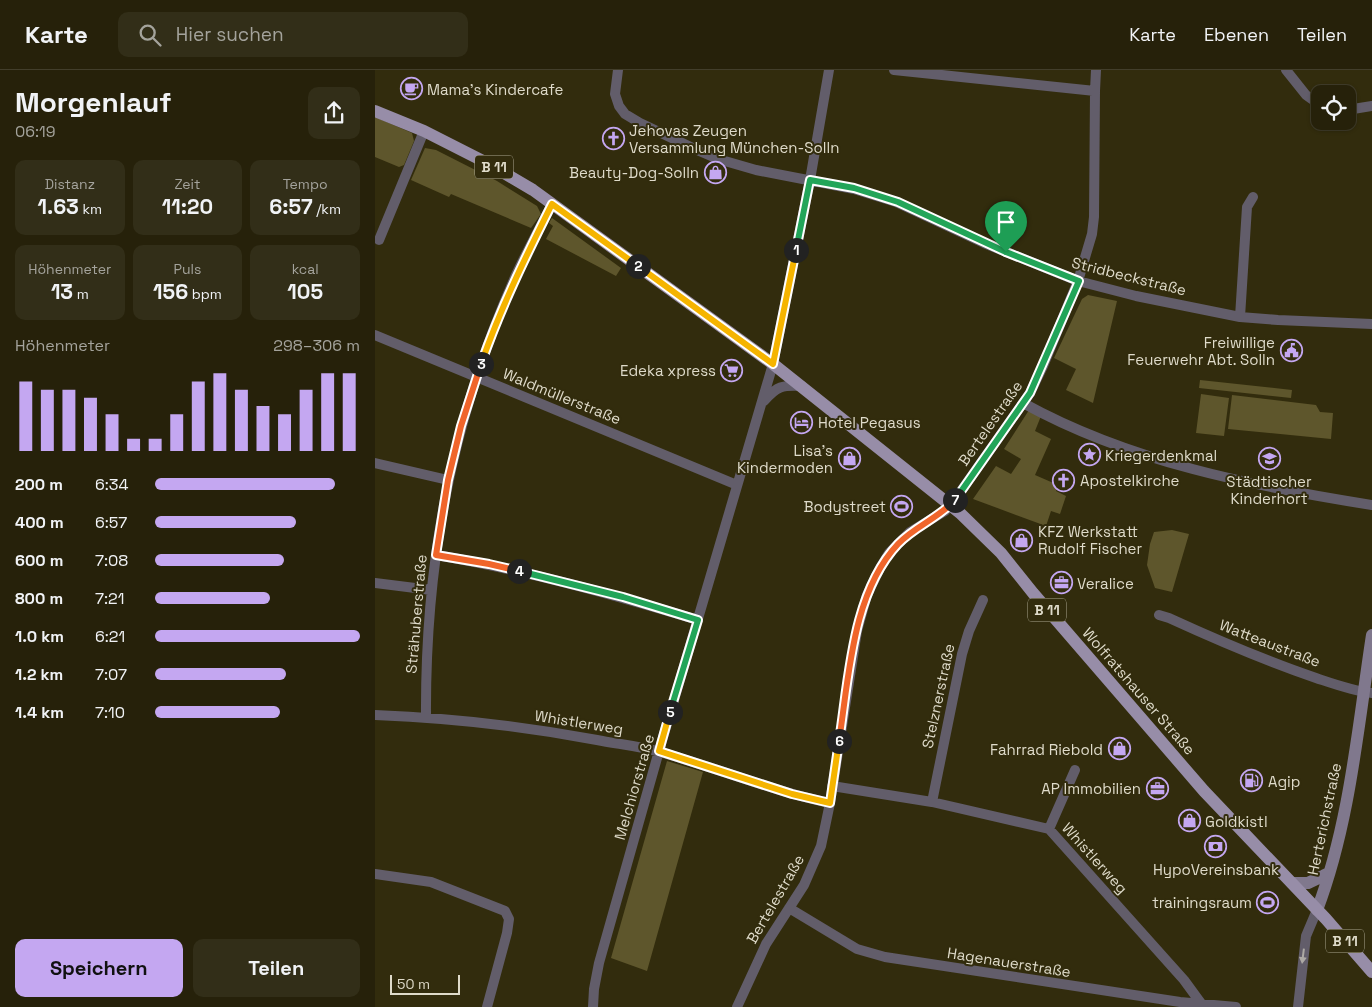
<!DOCTYPE html>
<html lang="de">
<meta charset="utf-8">
<style>
body{margin:0;font-family:"Space Grotesk",sans-serif;background:#322e18;color:#f1f3f6;height:100vh;display:flex;flex-direction:column;font-size:19px;white-space:nowrap}
*{box-sizing:border-box;margin:0}
p{font-size:16px;color:#a4a39c}
.icon{flex:none;width:28px;height:28px;fill:none;stroke:currentColor;stroke-width:2;stroke-linecap:round;stroke-linejoin:round}
.map{position:relative;flex:1;overflow:hidden}
.panel{display:flex;flex-direction:column;background:#26210a;width:375px}
.panel>*{flex:none}
.controls{position:absolute;left:936px;top:15px;display:grid;gap:10px}
.controls a{display:grid;place-items:center;width:45px;height:45px;border-radius:10px;background:#26210a;box-shadow:0 1px 4px #0004,0 0 0 1px #423e2b;font-size:25px}
.scale{position:absolute;left:15px;bottom:12px;width:70px;box-sizing:border-box;padding-left:5px;border:2px solid #dfdbca;border-top:0;font-size:14px;line-height:18px;white-space:nowrap;color:#dfdbca;-webkit-text-stroke:4px #322c0d;paint-order:stroke}
.pin{position:absolute;display:grid;place-items:center;width:42px;height:42px;color:#fff;margin:-51px -21px;border-radius:50% 50% 50% 0;rotate:-45deg;box-shadow:0 0 5px #0007}
.pin .icon{rotate:45deg}
.km{position:absolute;width:25px;height:25px;margin:-12px;border-radius:50%;background:#222;color:#fff;font-size:14px;line-height:25px;text-align:center}
.round{display:grid;place-items:center;flex:none;width:52px;height:52px;border-radius:10px;background:#322e18}
.headline{display:flex;align-items:center;justify-content:space-between;height:85px;padding:0 15px}
h1{font-size:28px;font-weight:700;line-height:38px}
.stats{display:grid;grid-template-columns:repeat(3,1fr);gap:8px;height:85px;padding:5px 15px}
.stats div{display:grid;align-content:center;border-radius:10px;background:#322e18;text-align:center}
.stats b{font-size:21px;font-weight:700}
.stats small{font-size:14px;font-weight:400}
.stats p{font-size:14px}
.chart{height:140px;padding:10px 15px}
.chart p{display:flex;justify-content:space-between}
.chart svg{width:100%;height:90px;margin-top:5px;stroke:#c4a7f1;stroke-width:6}
.cta{display:flex;gap:10px;margin-top:auto;padding:10px 15px}
.cta a{flex:1;height:58px;border-radius:10px;background:#c4a7f1;color:#111;font-size:20px;font-weight:700;line-height:58px;text-align:center}
.cta a+a{background:#322e18;color:#f1f3f6}
ul{padding:0 15px;list-style:none;font-size:16px}
li{display:grid;grid-template-columns:80px 60px 1fr;align-items:center;height:38px}
li i{height:12px;border-radius:6px;background:#c4a7f1}
header{display:flex;align-items:center;gap:30px;box-sizing:border-box;height:70px;padding:0 25px;background:#26210a;border-bottom:1px solid #423e2b}
header strong{font-size:24px}
nav{display:flex;gap:28px;margin-inline-start:auto;font-size:18px}
.search{width:350px;height:45px;background:#322e18;display:flex;align-items:center;gap:12px;box-sizing:border-box;padding:0 18px;border-radius:10px;color:#a4a39c;font-size:19px}
main{display:flex;flex:1;min-height:0}
.map>svg:first-child{display:block}
.green{fill:#5e562c}
.lines{fill:none;stroke-linecap:round;stroke-linejoin:round}
.street{stroke:#625d6a;stroke-width:10}
.secondary{stroke:#80788d;stroke-width:12}
.primary{stroke:#978da8;stroke-width:12}
.oneway{fill:#ada9a4}
.split-1-casing{stroke:#fff;stroke-width:10}
.split-2-casing{stroke:#fff;stroke-width:10}
.split-3-casing{stroke:#fff;stroke-width:10}
.split-4-casing{stroke:#fff;stroke-width:10}
.split-5-casing{stroke:#fff;stroke-width:10}
.split-6-casing{stroke:#fff;stroke-width:10}
.split-7-casing{stroke:#fff;stroke-width:10}
.split-8-casing{stroke:#fff;stroke-width:10}
.split-1{stroke:#22a559;stroke-width:6}
.split-2{stroke:#f5b400;stroke-width:6}
.split-3{stroke:#f5b400;stroke-width:6}
.split-4{stroke:#f0652b;stroke-width:6}
.split-5{stroke:#22a559;stroke-width:6}
.split-6{stroke:#f5b400;stroke-width:6}
.split-7{stroke:#f0652b;stroke-width:6}
.split-8{stroke:#22a559;stroke-width:6}
.labels{text-anchor:middle;dominant-baseline:central;stroke-width:4;stroke-linejoin:round;paint-order:stroke}
.shield{fill:#322c0d;stroke:#aba691;stroke-width:1}
.shield-label{font-size:14px;font-weight:bold;fill:#dfdbca}
.poi-label{font-size:15px;fill:#dfdbca;stroke:#322c0d;text-anchor:start}
.street-label{font-size:15px;fill:#dfdbca;stroke:#322c0d}
</style>
<header>
<strong>Karte</strong>
<div class="search"><svg class="icon" aria-label="search" viewBox="0 0 24 24"><circle cx="10" cy="10" r="6"/><path d="M15 15l6 6"/></svg>Hier suchen</div>
<nav><a>Karte</a><a>Ebenen</a><a>Teilen</a></nav>
</header>
<main>
<section class="panel">
<div class="headline"><div><h1>Morgenlauf</h1><p>06:19</p></div><a class="round"><svg class="icon" aria-label="share" viewBox="0 0 24 24"><path d="M12 15V3M7 8l5-5 5 5M5 13v7h14v-7"/></svg></a></div>
<div class="stats">
<div><p>Distanz</p><b>1.63<small> km</small></b></div>
<div><p>Zeit</p><b>11:20</b></div>
<div><p>Tempo</p><b>6:57<small> /km</small></b></div>
</div>
<div class="stats">
<div><p>Höhenmeter</p><b>13<small> m</small></b></div>
<div><p>Puls</p><b>156<small> bpm</small></b></div>
<div><p>kcal</p><b>105</b></div>
</div>
<div class="chart"><p><span>Höhenmeter</span>298–306 m</p>
<svg viewBox="0 0 160 44" preserveAspectRatio="none"><path d="M5 44V10M15 44V14M25 44V14M35 44V18M45 44V26M55 44V38M65 44V38M75 44V26M85 44V10M95 44V6M105 44V14M115 44V22M125 44V26M135 44V14M145 44V6M155 44V6"/></svg>
</div>
<ul>
<li><b>200 m</b>6:34<i style="width:88%"></i></li>
<li><b>400 m</b>6:57<i style="width:69%"></i></li>
<li><b>600 m</b>7:08<i style="width:63%"></i></li>
<li><b>800 m</b>7:21<i style="width:56%"></i></li>
<li><b>1.0 km</b>6:21<i style="width:100%"></i></li>
<li><b>1.2 km</b>7:07<i style="width:64%"></i></li>
<li><b>1.4 km</b>7:10<i style="width:61%"></i></li>
</ul>
<div class="cta"><a>Speichern</a><a>Teilen</a></div>
</section>
<div class="map">
<svg width="997" height="937" viewBox="0 0 997 937">
<rect width="100%" height="100%" fill="#322c0d"/>
<path class="green" d="M0,47l37,16 2,8 -10,24 -5,2 -24,-10z
M50,78l11,2 61,31 40,25 4,8 -10,14 -80,-34 -2,3 -38,-17z
M177,148l69,50 -5,8 -70,-37 7,-13 -4,-3z
M713,225l29,6 -24,102 -27,-13 10,-21 -22,-11 28,-59z
M825,310l92,10 -1,8 -92,-10z
M826,324l28,4 -5,38 -28,-3z
M857,325l84,10 4,7 13,1 -2,26 -103,-10z
M654,340l12,6 -6,15 16,8 -16,36 23,10 -2,6 10,5 -6,18 -9,-3 -5,15 -73,-27 23,-33 15,8 10,-15 -17,-10z
M797,460l17,4 -17,58 -17,-4 -8,-23 3,-21 4,-12z
M292,691l36,11 -56,199 -36,-13z"/>
<g class="lines">
<path class="street" d="M243,0l-3,24 4,12 6,8 15,9 57,27 21,9 38,11 98,19 42,13 88,41 94,38 58,15 104,21 38,3 94,4
M519,0l201,21
M911,0l20,25 14,10
M972,40l25,-4
M4,170l45,-109
M865,247l7,-110 6,-10
M0,265l362,150
M389,331c13,-15 18,-16 38,-15
M648,333c107,59 229,83 349,102
M0,393l73,17
M61,485c89,15 175,39 262,65
M0,513l56,7
M784,545l10,3c48,22 97,43 147,60 18,6 37,13 56,15
M0,645c74,3 149,11 222,25 20,4 42,6 63,12 57,16 112,39 170,51
M51,647c-1,-157 26,-298 90,-442 11,-24 24,-47 36,-71
M457,716l100,16 117,27 135,151 19,26
M557,732l30,-148 7,-23 14,-31
M674,759l26,-59
M0,804l56,8 74,29 4,8 -2,14 -20,74
M414,838l68,41 28,8 295,45 56,5
M218,937l1,-18 5,-26 60,-212 114,-387 37,-184 19,-110
M362,937l29,-63 38,-59 17,-39 9,-43 27,-172 10,-36 13,-27 9,-15 21,-21 35,-21 14,-17 71,-101 13,-27 35,-85 14,-47 2,-17 1,-126 1,-21
M923,937l8,-71 11,-26"/>
<path class="secondary" d="M917,813h16l21,-10
M942,840c33,-87 41,-184 55,-275"/>
<path class="primary" d="M0,41l49,20 65,33 44,26 240,174 187,149 41,40 32,40 171,198 122,128 46,53"/>
</g>
<defs><path id="oneway-solid" d="M-6-.8H1V-3.2L6.5 0L1 3.2V.8H-6Z" transform="scale(1.25)"/></defs>
<use class="oneway" href="#oneway-solid" transform="translate(928 886) rotate(97)"/>
<g class="lines">
<defs>
<path id="split-1" d="M421,180l14,-70 44,8 44,14 108,50"/>
<path id="split-2" d="M263,196l135,98 23,-114"/>
<path id="split-3" d="M106,294c20,-57 44,-106 71,-160l86,62"/>
<path id="split-4" d="M106,294l-20,62 -13,54 -12,75 53,9 30,7"/>
<path id="split-5" d="M144,501l104,26 75,23 -28,92"/>
<path id="split-6" d="M295,642l-11,39 133,43 38,9 9,-62"/>
<path id="split-7" d="M464,671c10,-64 13,-148 59,-197 17,-18 41,-26 57,-44"/>
<path id="split-8" d="M580,430l75,-107 49,-112 -73,-29"/>
</defs>
<use href="#split-1" class="split-1-casing"/>
<use href="#split-2" class="split-2-casing"/>
<use href="#split-3" class="split-3-casing"/>
<use href="#split-4" class="split-4-casing"/>
<use href="#split-5" class="split-5-casing"/>
<use href="#split-6" class="split-6-casing"/>
<use href="#split-7" class="split-7-casing"/>
<use href="#split-8" class="split-8-casing"/>
<use href="#split-1" class="split-1"/>
<use href="#split-2" class="split-2"/>
<use href="#split-3" class="split-3"/>
<use href="#split-4" class="split-4"/>
<use href="#split-5" class="split-5"/>
<use href="#split-6" class="split-6"/>
<use href="#split-7" class="split-7"/>
<use href="#split-8" class="split-8"/>
</g>
<defs>
<symbol id="cafe-ring" viewBox="-11 -11 22 22"><circle r="9.5" fill="#322c0d" stroke="#c4a7f1" stroke-width="1.5"/><path d="M-5.5-4.5H6V0H3Q3 3.5 0 3.5H-2.5Q-5.5 3.5-5.5 0ZM3-3.2v2h1.7v-2ZM-6 4.5H4V6H-6Z" fill="#c4a7f1"/></symbol>
<symbol id="church-ring" viewBox="-11 -11 22 22"><circle r="9.5" fill="#322c0d" stroke="#c4a7f1" stroke-width="1.5"/><path d="M-1.2-6h2.4v3.5h3.3v2.4h-3.3V6h-2.4V-.1h-3.3v-2.4h3.3Z" fill="#c4a7f1"/></symbol>
<symbol id="shop-ring" viewBox="-11 -11 22 22"><circle r="9.5" fill="#322c0d" stroke="#c4a7f1" stroke-width="1.5"/><path d="M-5-2.5h2.3a2.7 3.5 0 0 1 5.4 0H5L5.5 6h-11ZM-1.5-2.5h3a1.5 2.3 0 0 0-3 0Z" fill="#c4a7f1"/></symbol>
<symbol id="civic-ring" viewBox="-11 -11 22 22"><circle r="9.5" fill="#322c0d" stroke="#c4a7f1" stroke-width="1.5"/><path d="M-.6-6.5H3V-4.5H.6V-3L4-1V1h2V6H-6V1h2V-1L-.6-3ZM-1.2 2.5V6h2.4V2.5Z" fill="#c4a7f1"/></symbol>
<symbol id="supermarket-ring" viewBox="-11 -11 22 22"><circle r="9.5" fill="#322c0d" stroke="#c4a7f1" stroke-width="1.5"/><path d="M-6-5.5h2.5l.6 2H6L4.5 2H-2.5L-4.4-4H-6ZM-1.5 3.2a1.3 1.3 0 1 0 .1 0ZM3 3.2a1.3 1.3 0 1 0 .1 0Z" fill="#c4a7f1"/></symbol>
<symbol id="hotel-ring" viewBox="-11 -11 22 22"><circle r="9.5" fill="#322c0d" stroke="#c4a7f1" stroke-width="1.5"/><path d="M-6-4.5h1.5V1H6V5H4.5V3h-9V5H-6ZM-4 0a1.8 1.8 0 1 1 3.6 0ZM.5 0V-2.5h3Q6-2.5 6 0Z" fill="#c4a7f1"/></symbol>
<symbol id="sight-ring" viewBox="-11 -11 22 22"><circle r="9.5" fill="#322c0d" stroke="#c4a7f1" stroke-width="1.5"/><path d="M0-6L1.8-2.2L6-1.7L2.9 1.2L3.7 5.4L0 3.3L-3.7 5.4L-2.9 1.2L-6-1.7L-1.8-2.2Z" fill="#c4a7f1"/></symbol>
<symbol id="school-ring" viewBox="-11 -11 22 22"><circle r="9.5" fill="#322c0d" stroke="#c4a7f1" stroke-width="1.5"/><path d="M0-5L7-2L0 1L-7-2ZM-4 1L0 2.5L4 1V4Q0 6-4 4Z" fill="#c4a7f1"/></symbol>
<symbol id="stadium-ring" viewBox="-11 -11 22 22"><circle r="9.5" fill="#322c0d" stroke="#c4a7f1" stroke-width="1.5"/><path d="M0-5a6.5 5 0 1 0 0 10a6.5 5 0 1 0 0-10ZM-3.5-1.8h7v3.6h-7Z" fill="#c4a7f1"/></symbol>
<symbol id="office-ring" viewBox="-11 -11 22 22"><circle r="9.5" fill="#322c0d" stroke="#c4a7f1" stroke-width="1.5"/><path d="M-6-3h4V-5.5h4V-3h4V5H-6ZM-1-4.5V-3h2v-1.5ZM-6 0V1H6V0Z" fill="#c4a7f1"/></symbol>
<symbol id="fuel-ring" viewBox="-11 -11 22 22"><circle r="9.5" fill="#322c0d" stroke="#c4a7f1" stroke-width="1.5"/><path d="M-5.5-6h7V0h2V4h1.3V-2.5L3-4.5l.8-.8L6-3V5H2.5V1h-1V6h-7ZM-4.2-4.7v3.2H.2V-4.7Z" fill="#c4a7f1"/></symbol>
<symbol id="bank-ring" viewBox="-11 -11 22 22"><circle r="9.5" fill="#322c0d" stroke="#c4a7f1" stroke-width="1.5"/><path d="M-6-4H6V4H-6ZM0-2.3a2.3 2.3 0 1 0 0 4.6a2.3 2.3 0 1 0 0-4.6Z" fill="#c4a7f1"/></symbol>
</defs>
<g fill-rule="evenodd">
<use href="#cafe-ring" x="24" y="6" width="25" height="25"/>
<use href="#church-ring" x="226" y="56" width="25" height="25"/>
<use href="#shop-ring" x="328" y="90" width="25" height="25"/>
<use href="#civic-ring" x="904" y="268" width="25" height="25"/>
<use href="#supermarket-ring" x="344" y="288" width="25" height="25"/>
<use href="#hotel-ring" x="414" y="340" width="25" height="25"/>
<use href="#sight-ring" x="702" y="372" width="25" height="25"/>
<use href="#school-ring" x="882" y="376" width="25" height="25"/>
<use href="#shop-ring" x="462" y="376" width="25" height="25"/>
<use href="#church-ring" x="676" y="398" width="25" height="25"/>
<use href="#stadium-ring" x="514" y="424" width="25" height="25"/>
<use href="#shop-ring" x="634" y="458" width="25" height="25"/>
<use href="#office-ring" x="674" y="500" width="25" height="25"/>
<use href="#shop-ring" x="732" y="666" width="25" height="25"/>
<use href="#fuel-ring" x="864" y="698" width="25" height="25"/>
<use href="#office-ring" x="770" y="706" width="25" height="25"/>
<use href="#shop-ring" x="802" y="738" width="25" height="25"/>
<use href="#bank-ring" x="828" y="764" width="25" height="25"/>
<use href="#stadium-ring" x="880" y="820" width="25" height="25"/>
</g>
<g class="labels">
<g class="shield">
<rect x="100" y="85.5" width="38" height="23" rx="4"/>
<rect x="653" y="528.5" width="38" height="23" rx="4"/>
<rect x="951" y="859.5" width="38" height="23" rx="4"/>
</g>
<g class="shield-label">
<text x="119" y="97">B 11</text>
<text x="672" y="540">B 11</text>
<text x="970" y="871">B 11</text>
</g>
<g class="poi-label">
<text x="52" y="19">Mama's Kindercafe</text>
<text x="254" y="60">Jehovas Zeugen<tspan x="254" dy="17">Versammlung München-Solln</tspan></text>
<text x="324" y="102" text-anchor="end">Beauty-Dog-Solln</text>
<text x="900" y="272" text-anchor="end">Freiwillige<tspan x="900" dy="17">Feuerwehr Abt. Solln</tspan></text>
<text x="341" y="300" text-anchor="end">Edeka xpress</text>
<text x="443" y="352">Hotel Pegasus</text>
<text x="458" y="380" text-anchor="end">Lisa's<tspan x="458" dy="17">Kindermoden</tspan></text>
<text x="730" y="385">Kriegerdenkmal</text>
<text x="705" y="410">Apostelkirche</text>
<text x="894" y="411" text-anchor="middle">Städtischer<tspan x="894" dy="17">Kinderhort</tspan></text>
<text x="511" y="436" text-anchor="end">Bodystreet</text>
<text x="663" y="461">KFZ Werkstatt<tspan x="663" dy="17">Rudolf Fischer</tspan></text>
<text x="702" y="513">Veralice</text>
<text x="728" y="679" text-anchor="end">Fahrrad Riebold</text>
<text x="893" y="711">Agip</text>
<text x="766" y="718" text-anchor="end">AP Immobilien</text>
<text x="830" y="751">Goldkistl</text>
<text x="841" y="799" text-anchor="middle">HypoVereinsbank</text>
<text x="877" y="832" text-anchor="end">trainingsraum</text>
</g>
<g class="street-label">
<text transform="translate(754 206) rotate(14)">Stridbeckstraße</text>
<text transform="translate(187 326) rotate(22)">Waldmüllerstraße</text>
<text transform="translate(615 353) rotate(-55)">Bertelestraße</text>
<text transform="translate(41 544) rotate(-85)">Strähuberstraße</text>
<text transform="translate(895 573) rotate(21)">Watteaustraße</text>
<text transform="translate(764 621) rotate(49)">Wolfratshauser Straße</text>
<text transform="translate(563 626) rotate(-78)">Stelznerstraße</text>
<text transform="translate(204 652) rotate(9)">Whistlerweg</text>
<text transform="translate(259 717) rotate(-74)">Melchiorstraße</text>
<text transform="translate(949 749) rotate(-78)">Herterichstraße</text>
<text transform="translate(720 788) rotate(48)">Whistlerweg</text>
<text transform="translate(400 829) rotate(-60)">Bertelestraße</text>
<text transform="translate(634 892) rotate(9)">Hagenauerstraße</text>
</g>
</g>
</svg>
<div class="controls">
<a><svg class="icon" aria-label="locate" viewBox="0 0 24 24"><circle cx="12" cy="12" r="6"/><path d="M12 2v4M12 18v4M2 12h4M18 12h4"/></svg></a>
</div>
<div class="scale">50 m</div>
<div class="pin" style="left:631px;top:182px;background:#1e9e55"><svg class="icon" aria-label="arrive" viewBox="0 0 24 24"><path d="M6 21V4h12l-3 4 3 4H6"/></svg></div>
<b class="km" style="left:421px;top:180px">1</b>
<b class="km" style="left:263px;top:196px">2</b>
<b class="km" style="left:106px;top:294px">3</b>
<b class="km" style="left:144px;top:501px">4</b>
<b class="km" style="left:295px;top:642px">5</b>
<b class="km" style="left:464px;top:671px">6</b>
<b class="km" style="left:580px;top:430px">7</b>
</div>
</main>
